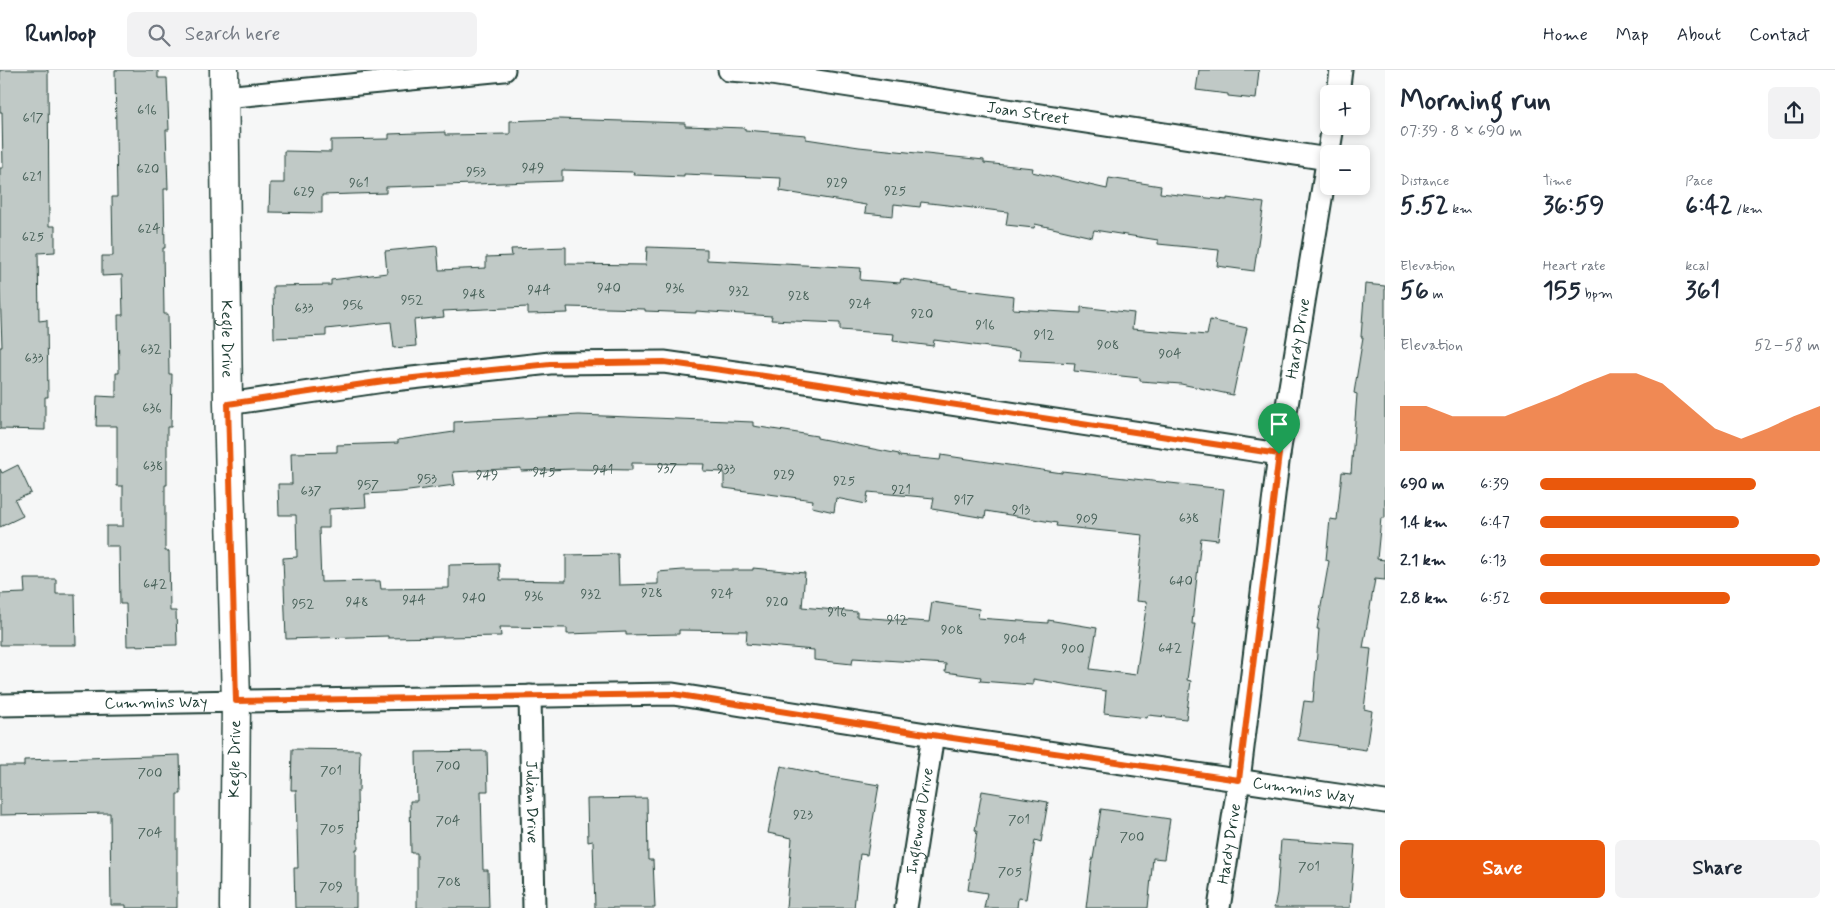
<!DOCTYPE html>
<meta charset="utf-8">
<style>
body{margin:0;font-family:Mynerve,sans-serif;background:#f2f2f3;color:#1f2937;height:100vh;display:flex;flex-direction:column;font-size:19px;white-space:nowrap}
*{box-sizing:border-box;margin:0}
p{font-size:16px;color:#747a83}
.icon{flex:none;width:28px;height:28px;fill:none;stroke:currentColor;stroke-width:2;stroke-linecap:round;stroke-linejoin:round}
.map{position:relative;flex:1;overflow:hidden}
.sheet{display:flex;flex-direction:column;background:#fff;width:450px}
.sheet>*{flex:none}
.fabs{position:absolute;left:1320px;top:15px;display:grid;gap:10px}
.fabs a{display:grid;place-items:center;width:50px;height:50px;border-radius:8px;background:#fff;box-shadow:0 2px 8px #0003;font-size:25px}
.pin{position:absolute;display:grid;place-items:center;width:42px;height:42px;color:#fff;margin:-51px -21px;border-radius:50% 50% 50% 0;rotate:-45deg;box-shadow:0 0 5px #0007}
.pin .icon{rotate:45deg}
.round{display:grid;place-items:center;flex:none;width:52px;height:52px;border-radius:8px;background:#f2f2f3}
.head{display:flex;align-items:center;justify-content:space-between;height:85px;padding:0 15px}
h1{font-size:28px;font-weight:700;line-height:38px}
.figures{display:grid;grid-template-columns:repeat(3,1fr);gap:8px;height:85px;padding:5px 15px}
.figures div{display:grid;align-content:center}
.figures b{font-size:25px;font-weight:700}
.figures small{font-size:14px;font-weight:400}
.figures p{font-size:14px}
.chart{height:140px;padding:10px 15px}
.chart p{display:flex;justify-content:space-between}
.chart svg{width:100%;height:90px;margin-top:5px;fill:#ea580c;opacity:.7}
.action{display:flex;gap:10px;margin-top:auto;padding:10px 15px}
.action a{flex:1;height:58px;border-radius:8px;background:#ea580c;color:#fff;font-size:20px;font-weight:700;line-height:58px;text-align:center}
.action a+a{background:#f2f2f3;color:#1f2937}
ul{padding:0 15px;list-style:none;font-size:16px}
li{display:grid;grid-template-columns:80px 60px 1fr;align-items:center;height:38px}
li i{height:12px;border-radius:6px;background:#ea580c}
header{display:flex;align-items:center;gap:30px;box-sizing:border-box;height:70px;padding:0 25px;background:#fff;border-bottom:1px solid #e0e1e3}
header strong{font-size:24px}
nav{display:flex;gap:28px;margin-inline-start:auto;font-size:18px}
.search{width:350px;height:45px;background:#f2f2f3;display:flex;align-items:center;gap:12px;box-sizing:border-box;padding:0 18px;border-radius:8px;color:#747a83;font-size:19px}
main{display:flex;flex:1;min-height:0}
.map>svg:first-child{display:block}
.building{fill:#c0c9c6;stroke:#1f3d34;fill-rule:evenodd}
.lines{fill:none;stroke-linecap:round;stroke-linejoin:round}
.street-casing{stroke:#1f3d34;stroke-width:25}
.secondary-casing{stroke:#1f3d34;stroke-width:31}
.street{stroke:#fff;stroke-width:21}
.secondary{stroke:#fff;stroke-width:28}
.route-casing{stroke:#fff;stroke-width:10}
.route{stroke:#ea580c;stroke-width:6}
.labels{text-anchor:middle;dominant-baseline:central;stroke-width:4;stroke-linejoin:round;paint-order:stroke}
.number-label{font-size:14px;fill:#476058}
.street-label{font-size:16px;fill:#1f3d34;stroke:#fff}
</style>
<header>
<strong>Runloop</strong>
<div class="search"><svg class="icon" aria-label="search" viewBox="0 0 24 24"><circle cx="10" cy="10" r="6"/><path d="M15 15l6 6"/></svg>Search here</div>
<nav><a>Home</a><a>Map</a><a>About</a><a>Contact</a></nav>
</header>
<main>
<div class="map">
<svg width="1385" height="838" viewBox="0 0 1385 838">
<rect width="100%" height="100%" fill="#f6f7f7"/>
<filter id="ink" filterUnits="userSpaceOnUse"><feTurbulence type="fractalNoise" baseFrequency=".02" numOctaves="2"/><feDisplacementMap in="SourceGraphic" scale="10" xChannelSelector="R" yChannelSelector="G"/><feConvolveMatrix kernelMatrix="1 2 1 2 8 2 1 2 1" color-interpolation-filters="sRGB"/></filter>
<g filter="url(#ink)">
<path class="building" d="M0,0h48l1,156h6v26l-17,1 1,68 8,-1 1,77h-3v33l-45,-1v-82h2l-2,-58v-121h3l-1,-56h-2z
M115,0h43v8h9l2,52h-3l2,59h-4l1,59h-2l1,66h4l1,60h3l-1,53h-4v58h-2v66h4l1,60h6l1,34 -50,1 -1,-42h-6l-1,-58h-13v-20h17v-40h-6v-60h-21l1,-30 19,1v-24h3l-1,-58h5l-1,-40 -20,1v-20h11l-1,-59h5z
M1199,0h60l-3,29 -28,-3v-2l-32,-4z
M559,49l126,4v3l60,2v2l61,5v4l53,8 125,13v3l49,5 -1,4 75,17 2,-11 52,8 -1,7 67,7v-2l37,5 -10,68 -37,-5 2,-16 -61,-6v-4l-64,-10 -2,7 -57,-13 -1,4 -28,-3 2,-13 -87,-10 -1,5 -26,-3 -1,12 -28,-3 1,-8 -86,-14 1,-13 -97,-4v3l-51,-2 1,-3 -72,-2v11l-176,6v6l-64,2v18l-53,-1 1,-29h14v-32l47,1v-12l58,-1v-5l56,-2v3l65,-1v-13z
M437,176l2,24 47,-2v-11l26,-1 -1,-7 55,-2v17l80,1 1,-18 60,2v11l154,8 -1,12 40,3 1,-4 50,7v2l63,8 -1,13 68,4v-6l53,6 -2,16 75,6 3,-15 37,8 -14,67 -52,-11 -41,-3v-3l-66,-7 1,-8 -56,-3 1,-9 -86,-11 -1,6 -40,-5 1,-7 -54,-4v-7l-69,-3 1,-4 -76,-5v2l-51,-2v-2l-78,-2 1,6 -40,1v-7l-85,4 1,6 -30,3 2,26 -22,2 -3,-26 -65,7v7l-52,2 -1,-52 58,-1v-5l56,-7 -2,-22z
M1365,214l20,2v232h-4l-4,41 8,1v20l-10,-1 -12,69 8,1 -7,60 8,2 -6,39 -68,-10 6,-39 9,1 6,-73h-2l12,-68 -3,-1 4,-41 7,1 5,-48 9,1 6,-79 -3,-1 9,-56h-2z
M579,345l174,7v4l64,10v2l82,16v2l41,4 1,-5 121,18v-2l162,18 -6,51 -17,-2 -9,86h3l-8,56 4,1 -5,38 -38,-4 -1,3 -43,-5 2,-22 -73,-12v6l-53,-4 1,-4 -36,-5 1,-8 -93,-6 -1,6 -38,-4v-10l-68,-6 1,-13 -68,-1v4l-53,1v-3l-59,2v-6l-67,-1 1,9 -113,2v-2l-102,3 -3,-81 14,-1 -1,-42h-17l-1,-31h14l-1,-31 46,-1v-7l61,-2v-3l56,-8v-10zM632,393l72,1 -1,7 21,1v16l89,12 -1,7 22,5 2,-14 30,6 2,-12 66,6 -2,11 53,9 1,-7 71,12 -1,3 87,9 -7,66 11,1 -11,73 -46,-6 7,-41 -49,-8v3l-70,-5 1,-9 -47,-7 -3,20 -72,-5v-5l-55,-5 3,-34 -52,-5v2h-70l-25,2v12l-39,1 -1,-31 -52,1v26l-66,-1 -1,-16 -50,1v23l-68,1 -1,-8 -59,1 -2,-54h10v-19l37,-2 -1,-13 36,-2 54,-7 -2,-13 68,-4v3l53,-2 58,1z
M18,395l13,28 -16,7 8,16 -23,11v-58l2,4z
M24,509h32v15h19l1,51h-76v-51l25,-1z
M292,679l68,1 -1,41h-2l1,58h-2v59h-61l-1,-40h4l-2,-78h-5z
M487,681l1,40h-7l2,79h5l1,38h-72v-55h-6l-1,-52h7l-1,-49z
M180,685l1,39h-4v114h-51v-3h-15l-1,-92 -110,2v-49h24v-6z
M781,696l38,8v1l60,10 -12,70 -7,-1 -6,54h-68l6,-70 -24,-5z
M982,721l66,11 -7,40 -6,-2 -9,59 -8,-1 -1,10h-33l3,-15 -19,-3 9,-59 -2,-1z
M647,728l1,62h5l2,48h-60l-2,-67 -5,1 -1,-43z
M1101,739l69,10 -6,40 -11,-1 -5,50h-62l6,-49h1z
M1281,770l74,5 -5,63h-76l3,-15z"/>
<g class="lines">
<defs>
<g id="street">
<path id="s1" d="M729,0l29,2 570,87"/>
<path d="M1338,24l3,-24"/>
<path d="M224,27l280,-27"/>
<path d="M228,334l156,-23 166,-18 114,-1 122,17 493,75"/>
<path id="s2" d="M530,626l4,212"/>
<path id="s3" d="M0,635l673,-11 260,41 452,67"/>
<path id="s4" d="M906,838l27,-173"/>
<path id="s5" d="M1219,838l20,-128 40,-326 54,-328"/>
</g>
<g id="secondary">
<path id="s6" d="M224,0l4,334 8,297 -2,207"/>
</g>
</defs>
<use href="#street" class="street-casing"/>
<use href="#secondary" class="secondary-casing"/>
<use href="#street" class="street"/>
<use href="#secondary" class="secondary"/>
</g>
</g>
<g class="lines" filter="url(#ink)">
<defs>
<path id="route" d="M664,292l122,17 493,75 -40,326 -307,-45 -259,-41 -437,7 -8,-297 156,-23 166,-17z"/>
</defs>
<use href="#route" class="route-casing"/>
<use href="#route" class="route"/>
</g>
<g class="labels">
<g class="number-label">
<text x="147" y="40">616</text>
<text x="33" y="48">617</text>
<text x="533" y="98">949</text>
<text x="148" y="99">620</text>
<text x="476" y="102">953</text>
<text x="32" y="107">621</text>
<text x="359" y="113">961</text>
<text x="837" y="113">929</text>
<text x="895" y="121">925</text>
<text x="304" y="122">629</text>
<text x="149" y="159">624</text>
<text x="33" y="167">625</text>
<text x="609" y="218">940</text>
<text x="675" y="218">936</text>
<text x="539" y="220">944</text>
<text x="739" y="221">932</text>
<text x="474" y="224">948</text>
<text x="799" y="226">928</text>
<text x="412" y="230">952</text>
<text x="860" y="234">924</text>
<text x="353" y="235">956</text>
<text x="304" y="238">633</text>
<text x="922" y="244">920</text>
<text x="985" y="255">916</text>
<text x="1044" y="265">912</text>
<text x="1108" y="275">908</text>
<text x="151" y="279">632</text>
<text x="1170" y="284">904</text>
<text x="34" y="288">633</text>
<text x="152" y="338">636</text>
<text x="153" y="396">638</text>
<text x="667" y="398">937</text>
<text x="726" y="399">933</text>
<text x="603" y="400">941</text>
<text x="544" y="402">945</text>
<text x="487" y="405">949</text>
<text x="784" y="405">929</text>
<text x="427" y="409">953</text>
<text x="844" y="411">925</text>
<text x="368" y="415">957</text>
<text x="901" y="420">921</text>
<text x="311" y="421">637</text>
<text x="964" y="430">917</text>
<text x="1021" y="440">913</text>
<text x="1189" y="448">638</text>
<text x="1087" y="449">909</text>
<text x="1181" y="511">640</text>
<text x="155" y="514">642</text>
<text x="652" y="523">928</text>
<text x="591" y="524">932</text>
<text x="722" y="524">924</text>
<text x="534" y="526">936</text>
<text x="474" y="528">940</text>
<text x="414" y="530">944</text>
<text x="357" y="532">948</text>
<text x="777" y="532">920</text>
<text x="303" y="534">952</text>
<text x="837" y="542">916</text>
<text x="897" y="550">912</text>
<text x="952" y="560">908</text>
<text x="1015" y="569">904</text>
<text x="1170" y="578">642</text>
<text x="1073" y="579">900</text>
<text x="448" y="696">700</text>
<text x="331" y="701">701</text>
<text x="150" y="703">700</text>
<text x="803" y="745">923</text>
<text x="1019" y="750">701</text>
<text x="448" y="751">704</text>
<text x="332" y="759">705</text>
<text x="150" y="763">704</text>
<text x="1132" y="767">700</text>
<text x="1309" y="797">701</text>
<text x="1010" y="802">705</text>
<text x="449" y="812">708</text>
<text x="331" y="817">709</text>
</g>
<g class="street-label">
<text stroke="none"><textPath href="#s1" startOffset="302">Joan Street</textPath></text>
<text stroke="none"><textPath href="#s6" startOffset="269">Kegle Drive</textPath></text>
<text stroke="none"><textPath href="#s5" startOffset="575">Hardy Drive</textPath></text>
<text stroke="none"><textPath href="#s3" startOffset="156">Cummins Way</textPath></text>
<text transform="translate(235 689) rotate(-89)">Kegle Drive</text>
<text stroke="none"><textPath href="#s3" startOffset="1311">Cummins Way</textPath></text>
<text stroke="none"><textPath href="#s2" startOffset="106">Julian Drive</textPath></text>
<text stroke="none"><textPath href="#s4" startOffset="88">Inglewood Drive</textPath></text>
<text stroke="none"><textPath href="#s5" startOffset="65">Hardy Drive</textPath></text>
</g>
</g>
</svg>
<div class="fabs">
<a>+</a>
<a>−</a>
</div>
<div class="pin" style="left:1279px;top:384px;background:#1e9e55"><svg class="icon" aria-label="arrive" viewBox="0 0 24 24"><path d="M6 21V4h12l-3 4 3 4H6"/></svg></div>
</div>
<section class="sheet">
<div class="head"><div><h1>Morning run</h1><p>07:39 · 8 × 690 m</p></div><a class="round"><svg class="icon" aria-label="share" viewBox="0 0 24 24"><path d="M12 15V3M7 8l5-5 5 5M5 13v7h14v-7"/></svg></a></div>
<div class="figures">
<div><p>Distance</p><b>5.52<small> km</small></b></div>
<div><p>Time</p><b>36:59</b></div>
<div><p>Pace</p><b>6:42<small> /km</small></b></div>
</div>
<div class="figures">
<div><p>Elevation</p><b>56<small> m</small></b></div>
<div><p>Heart rate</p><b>155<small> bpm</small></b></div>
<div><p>kcal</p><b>361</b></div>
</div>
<div class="chart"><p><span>Elevation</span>52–58 m</p>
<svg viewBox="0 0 160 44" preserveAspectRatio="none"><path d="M0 44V22L10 22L20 27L30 27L40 27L50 22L60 17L70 11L80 6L90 6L100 11L110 22L120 33L130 38L140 33L150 27L160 22V44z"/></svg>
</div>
<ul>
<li><b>690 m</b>6:39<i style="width:77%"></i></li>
<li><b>1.4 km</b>6:47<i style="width:71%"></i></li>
<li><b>2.1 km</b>6:13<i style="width:100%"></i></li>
<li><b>2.8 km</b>6:52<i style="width:68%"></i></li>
</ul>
<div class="action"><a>Save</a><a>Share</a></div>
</section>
</main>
